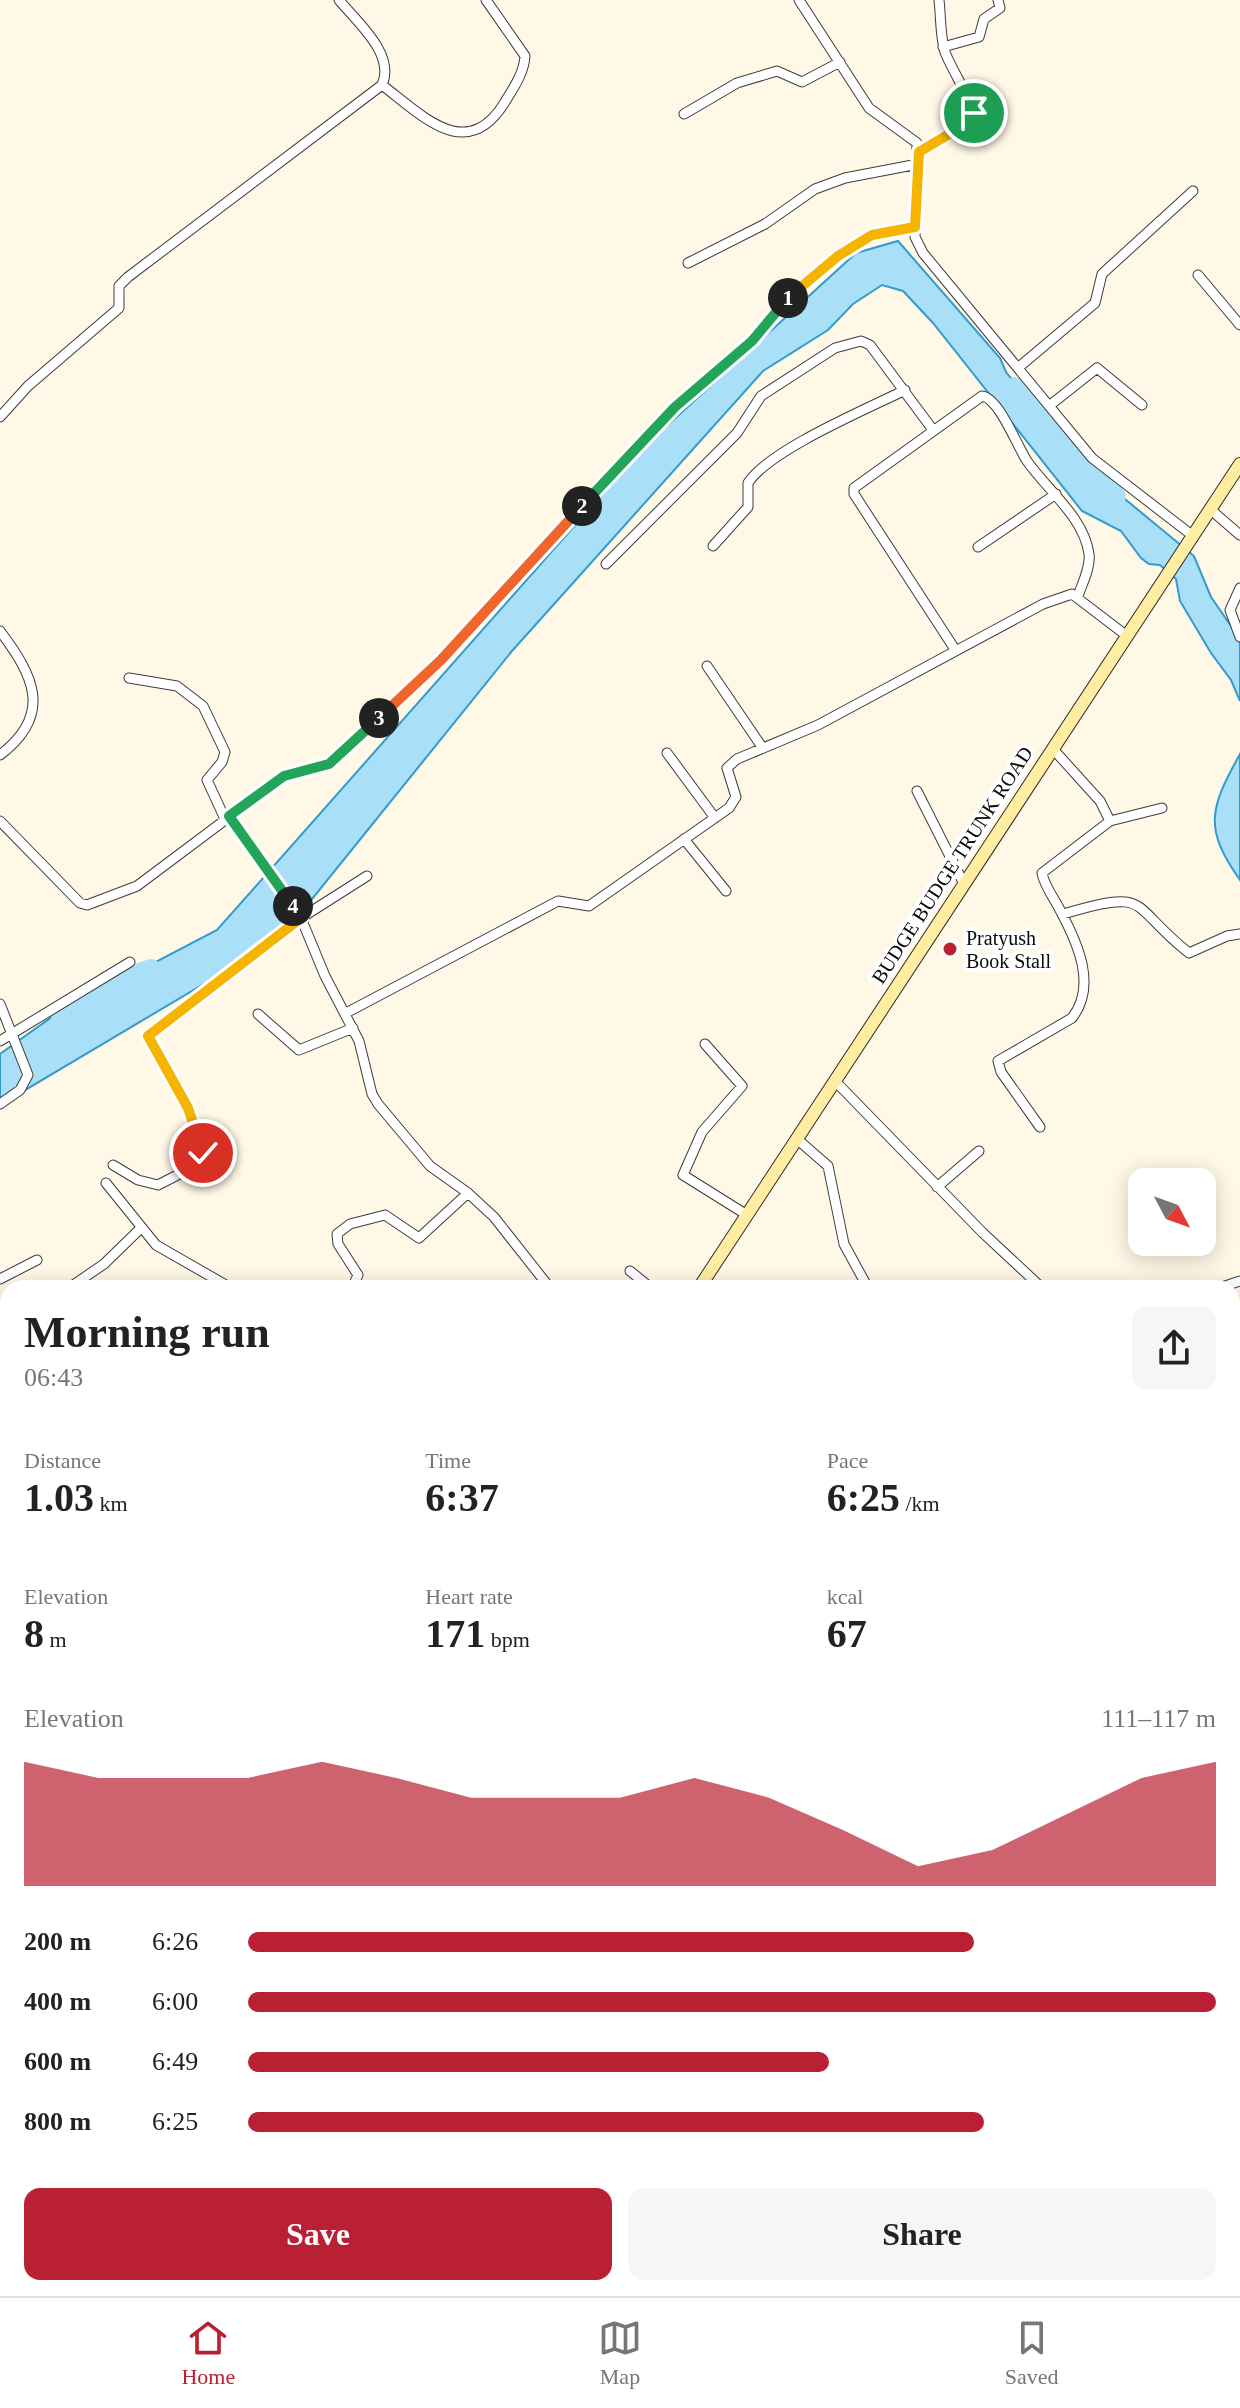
<!DOCTYPE html>
<meta charset="utf-8">
<style>
body{margin:0;font-family:"Times New Roman",serif;background:#f6f6f6;color:#222;height:100vh;display:flex;flex-direction:column;font-size:30px;white-space:nowrap}
*{box-sizing:border-box;margin:0}
p{font-size:26px;color:#767676}
.icon{flex:none;width:44px;height:44px;fill:none;stroke:currentColor;stroke-width:2;stroke-linecap:round;stroke-linejoin:round}
.map{position:relative;flex:1;overflow:hidden}
.panel{position:absolute;left:0px;top:1280px;width:1240px;height:1016px;display:flex;flex-direction:column;background:#fff;border-radius:24px 24px 0 0;box-shadow:0 4px 20px #0003}
.panel>*{flex:none}
.needle{width:52px;rotate:131deg}
.tools{position:absolute;left:1128px;top:1168px;display:grid;gap:16px}
.tools a{display:grid;place-items:center;width:88px;height:88px;border-radius:16px;background:#fff;box-shadow:0 4px 20px #0003;font-size:40px}
.pin{position:absolute;display:grid;place-items:center;width:68px;height:68px;color:#fff;margin:-34px;border:4px solid #fff;border-radius:50%;box-shadow:0 2px 8px #0007}
.km{position:absolute;width:40px;height:40px;margin:-20px;border-radius:50%;background:#222;color:#fff;font-size:22px;line-height:40px;text-align:center}
.round{display:grid;place-items:center;flex:none;width:84px;height:84px;border-radius:16px;background:#f6f6f6}
.headline{display:flex;align-items:center;justify-content:space-between;height:136px;padding:0 24px}
h1{font-size:44px;font-weight:800;line-height:60px}
.metrics{display:grid;grid-template-columns:repeat(3,1fr);gap:12px;height:136px;padding:8px 24px}
.metrics div{display:grid;align-content:center}
.metrics b{font-size:40px;font-weight:800}
.metrics small{font-size:22px;font-weight:400}
.metrics p{font-size:22px}
.chart{height:224px;padding:16px 24px}
.chart p{display:flex;justify-content:space-between}
.chart svg{width:100%;height:144px;margin-top:8px;fill:#ba2033;opacity:.7}
.primary-button{display:flex;gap:16px;margin-top:auto;padding:16px 24px}
.primary-button a{flex:1;height:92px;border-radius:16px;background:#ba2033;color:#fff;font-size:32px;font-weight:800;line-height:92px;text-align:center}
.primary-button a+a{background:#f6f6f6;color:#222}
ul{padding:0 24px;list-style:none;font-size:26px}
li{display:grid;grid-template-columns:128px 96px 1fr;align-items:center;height:60px}
li i{height:20px;border-radius:10px;background:#ba2033}
.tabs{display:flex;justify-content:space-around;align-items:center;height:112px;border-top:2px solid #e0e0e0;background:#fff;font-size:22px;color:#767676}
.tabs a{display:grid;justify-items:center;gap:4px}
.tabs .current{color:#ba2033}
.map>svg:first-child{display:block}
.water{fill:#aae0f7;stroke:#309bcf;stroke-width:2}
.lines{fill:none;stroke-linecap:round;stroke-linejoin:round}
.river{stroke:#aae0f7;stroke-width:18}
.minor-casing{stroke:#3c3c3c;stroke-width:11}
.secondary-casing{stroke:#2b2b2b;stroke-width:14}
.minor{stroke:#fff;stroke-width:9}
.secondary{stroke:#ffeea1;stroke-width:12}
.rail{stroke:#ba2033;stroke-width:3}
.split-1-casing{stroke:#fff;stroke-width:16}
.split-2-casing{stroke:#fff;stroke-width:16}
.split-3-casing{stroke:#fff;stroke-width:16}
.split-4-casing{stroke:#fff;stroke-width:16}
.split-5-casing{stroke:#fff;stroke-width:16}
.split-1{stroke:#f5b400;stroke-width:10}
.split-2{stroke:#22a559;stroke-width:10}
.split-3{stroke:#f0652b;stroke-width:10}
.split-4{stroke:#22a559;stroke-width:10}
.split-5{stroke:#f5b400;stroke-width:10}
.poi-dot{fill:#ba2033;stroke:#fff;stroke-width:3}
.labels{text-anchor:middle;dominant-baseline:central;stroke-width:8;stroke-linejoin:round;paint-order:stroke}
.street-label{font-size:20px;fill:#090909;stroke:#fff}
.poi-label{font-size:20px;fill:#090909;stroke:#fff;text-anchor:start}
</style>
<div class="map">
<svg width="1240" height="2296" viewBox="0 0 1240 2296">
<rect width="100%" height="100%" fill="#fff8e6"/>
<path class="water" d="M898,241l102,117 6,14 68,85 120,99 17,41 29,42v62l-9,-21 -20,-27 -31,-52 -4,-22 -16,-14 -11,-1 -8,-6 -20,-27 -39,-20 -149,-188 -30,-32 -21,-6 -29,19 -25,26 -65,41 -251,280 -212,263 -66,52 -234,139v-51l56,-40 161,-84 430,-486 209,-191z
M1240,754v126c-37,-52 -30,-72 0,-126z"/>
<g class="lines">
<path class="river" d="M1015,386l102,110
M60,1019l30,-29 61,-22"/>
<defs>
<path id="minor" d="M799,0l70,108 48,35 -2,94 8,16 169,205 101,78
M943,47l36,-10 5,-18 16,-11 -2,-8
M382,85c41,31 85,79 123,17 9,-15 19,-29 20,-46l-39,-56
M684,114l53,-31 40,-12 25,11 38,-20
M919,152l55,-35c0,-14 -23,-48 -29,-65 -5,-16 -4,-35 -6,-52
M688,263l77,-39 50,-35 30,-11 73,-14
M1198,275l42,50
M1019,367l76,-64 7,-29 91,-83
M1049,406l48,-38 45,37
M0,417l28,-31 91,-78v-22l9,-9 254,-192c14,-31 -26,-64 -43,-85
M1210,509l30,26
M713,546l35,-39v-24c21,-33 119,-74 157,-93
M978,547l78,-53
M606,564l131,-131 24,-37 74,-48 26,-7 9,4 63,85
M1240,588l-10,22 10,27
M0,631c33,44 54,83 0,124
M956,651l-102,-157v-6l128,-92c17,2 35,50 45,65 20,29 57,56 62,93 2,13 -7,30 -11,42
M707,666l55,81
M129,678l48,8 26,20 22,46 -3,10 -15,18 18,39
M1053,749l47,52 10,20
M667,753l48,65
M917,791l47,93
M229,816l72,102 24,58 34,65 13,53 6,10 52,62 38,27 26,24 56,71
M0,821l80,82 7,2 50,-19 147,-110 45,-12 112,-104 226,-245 72,-61 63,-71 70,-48 43,-8
M684,839l42,52
M1063,914c90,-26 64,-10 126,39l38,-17 13,-2
M0,1004l28,71 -8,15 -20,14
M346,1013l212,-112 31,5 140,-98 7,-11 -9,-29 10,-9 81,-34 225,-121 29,-10 55,42
M258,1014l41,36 54,-22
M0,1041l130,-79
M705,1044l37,42 -40,46 -19,43 64,40
M835,1081l148,152 59,55
M1040,1127l-39,-55 -3,-11 74,-43c25,-32 6,-74 -11,-106 -6,-13 -17,-26 -19,-39l68,-52 52,-13
M797,1139l31,27 16,78 24,44
M113,1165l25,15 20,5 41,-21c18,-29 -42,-98 -51,-128l153,-118 66,-42
M106,1183l50,62 75,43
M937,1187l42,-36
M630,1271l21,17
M0,1279l37,-19
M69,1288l35,-24 37,-36
M352,1288l6,-13 -20,-31 -1,-10 13,-10 35,-9 34,23 49,-45
M1219,1288l21,-7
M1232,1501l8,12
M1232,1639l8,-5
M0,1654l8,-6
M0,1744l8,7
M1232,1775l8,-8
M1232,2005l8,-7
M7,2124l1,-1
M231,2288l5,8
M483,2288l4,8
M1183,2288l8,8
M355,2296l3,-8"/>
<path id="secondary" d="M699,1288l541,-824
M126,2296l4,-8"/>
</defs>
<use href="#minor" class="minor-casing"/>
<use href="#secondary" class="secondary-casing"/>
<use href="#minor" class="minor"/>
<use href="#secondary" class="secondary"/>
<path class="rail" d="M1232,1930l8,-8
M846,2296l9,-8"/>
</g>
<g class="lines">
<defs>
<path id="split-1" d="M788,298l50,-42 34,-21 43,-8 4,-75 52,-31 3,-8"/>
<path id="split-2" d="M582,506l93,-99 77,-66 36,-43"/>
<path id="split-3" d="M379,718l62,-58 141,-154"/>
<path id="split-4" d="M293,906l-64,-90 55,-40 45,-12 50,-46"/>
<path id="split-5" d="M203,1153l-15,-45 -40,-72 153,-118 -8,-12"/>
</defs>
<use href="#split-1" class="split-1-casing"/>
<use href="#split-2" class="split-2-casing"/>
<use href="#split-3" class="split-3-casing"/>
<use href="#split-4" class="split-4-casing"/>
<use href="#split-5" class="split-5-casing"/>
<use href="#split-1" class="split-1"/>
<use href="#split-2" class="split-2"/>
<use href="#split-3" class="split-3"/>
<use href="#split-4" class="split-4"/>
<use href="#split-5" class="split-5"/>
</g>
<circle class="poi-dot" cx="950" cy="949" r="8"/>
<g class="labels">
<g class="street-label">
<text transform="translate(952 865) rotate(-57)">BUDGE BUDGE TRUNK ROAD</text>
</g>
<g class="poi-label">
<text x="966" y="938">Pratyush<tspan x="966" dy="23">Book Stall</tspan></text>
</g>
</g>
</svg>
<div class="tools">
<a><svg class="needle" viewBox="-14 -14 28 28"><path d="M0-13l5 13h-10z" fill="#e53935"/><path d="M0 13l5-13h-10z" fill="#767676"/></svg></a>
</div>
<div class="pin" style="left:974px;top:113px;background:#1e9e55"><svg class="icon" aria-label="arrive" viewBox="0 0 24 24"><path d="M6 21V4h12l-3 4 3 4H6"/></svg></div>
<div class="pin" style="left:203px;top:1153px;background:#d93025"><svg class="icon" aria-label="check" viewBox="0 0 24 24"><path d="M5 12l5 5 9-10"/></svg></div>
<b class="km" style="left:788px;top:298px">1</b>
<b class="km" style="left:582px;top:506px">2</b>
<b class="km" style="left:379px;top:718px">3</b>
<b class="km" style="left:293px;top:906px">4</b>
<section class="panel">
<div class="headline"><div><h1>Morning run</h1><p>06:43</p></div><a class="round"><svg class="icon" aria-label="share" viewBox="0 0 24 24"><path d="M12 15V3M7 8l5-5 5 5M5 13v7h14v-7"/></svg></a></div>
<div class="metrics">
<div><p>Distance</p><b>1.03<small> km</small></b></div>
<div><p>Time</p><b>6:37</b></div>
<div><p>Pace</p><b>6:25<small> /km</small></b></div>
</div>
<div class="metrics">
<div><p>Elevation</p><b>8<small> m</small></b></div>
<div><p>Heart rate</p><b>171<small> bpm</small></b></div>
<div><p>kcal</p><b>67</b></div>
</div>
<div class="chart"><p><span>Elevation</span>111–117 m</p>
<svg viewBox="0 0 160 44" preserveAspectRatio="none"><path d="M0 44V6L10 11L20 11L30 11L40 6L50 11L60 17L70 17L80 17L90 11L100 17L110 27L120 38L130 33L140 22L150 11L160 6V44z"/></svg>
</div>
<ul>
<li><b>200 m</b>6:26<i style="width:75%"></i></li>
<li><b>400 m</b>6:00<i style="width:100%"></i></li>
<li><b>600 m</b>6:49<i style="width:60%"></i></li>
<li><b>800 m</b>6:25<i style="width:76%"></i></li>
</ul>
<div class="primary-button"><a>Save</a><a>Share</a></div>
</section>
</div>
<nav class="tabs">
<a class="current"><svg class="icon" aria-label="home" viewBox="0 0 24 24"><path d="M3 11l9-7 9 7M6 9v11h12V9"/></svg>Home</a>
<a><svg class="icon" aria-label="map" viewBox="0 0 24 24"><path d="M3 6l6-2 6 2 6-2v14l-6 2-6-2-6 2zM9 4v14M15 6v14"/></svg>Map</a>
<a><svg class="icon" aria-label="saved" viewBox="0 0 24 24"><path d="M7 4h10v16l-5-4-5 4z"/></svg>Saved</a>
</nav>
